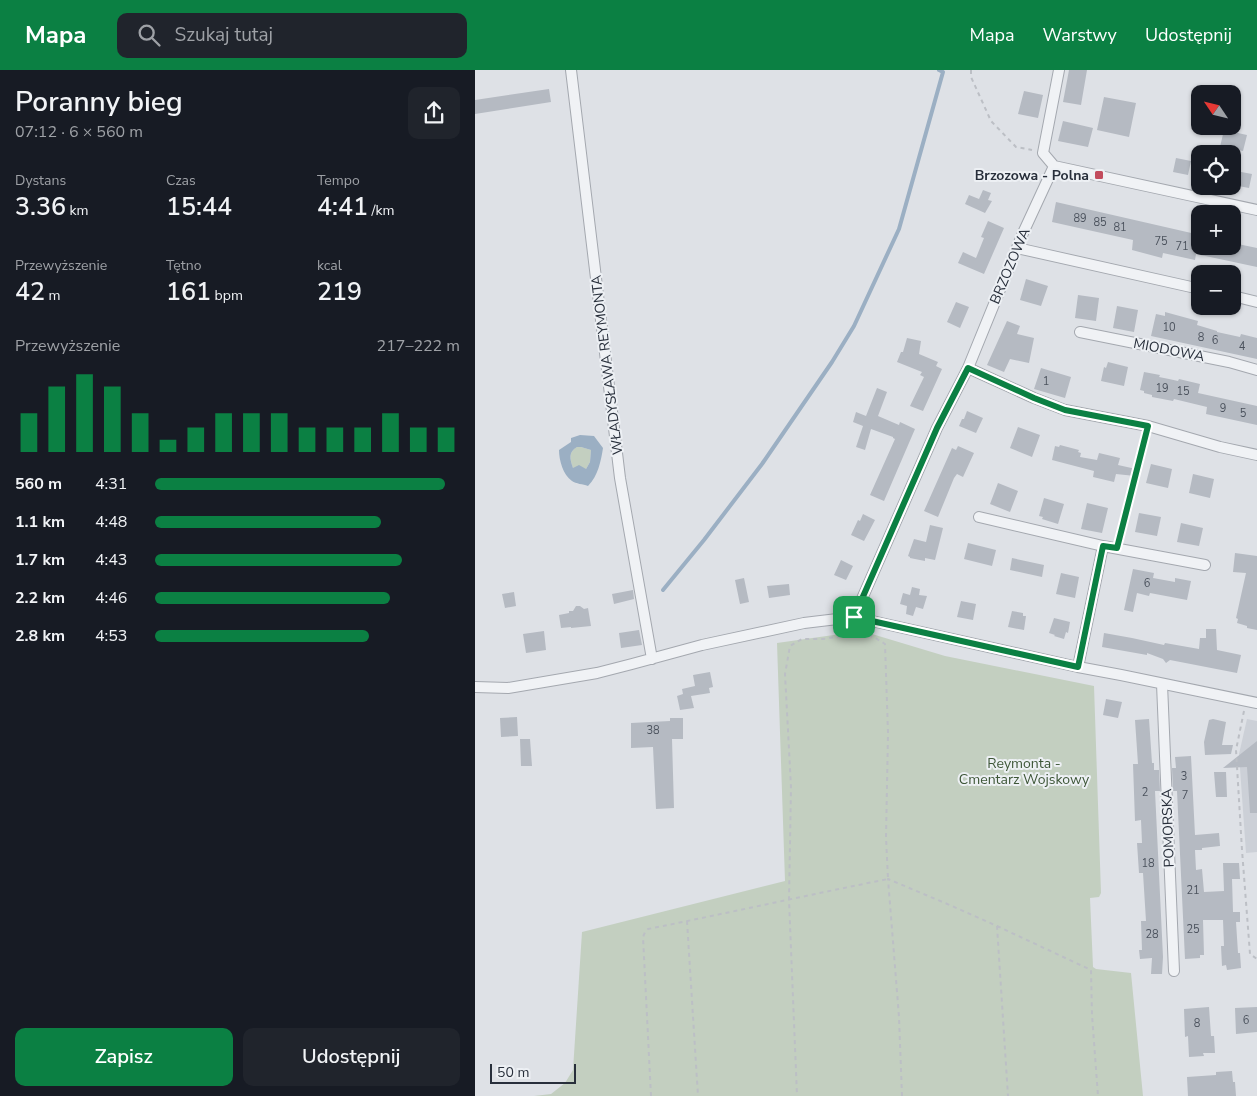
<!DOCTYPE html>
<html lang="pl">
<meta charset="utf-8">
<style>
body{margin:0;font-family:"Nunito Sans",sans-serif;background:#20242c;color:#f1f3f6;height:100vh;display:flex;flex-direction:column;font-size:19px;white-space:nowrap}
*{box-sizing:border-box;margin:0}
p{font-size:16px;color:#9ea1a6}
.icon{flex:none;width:28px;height:28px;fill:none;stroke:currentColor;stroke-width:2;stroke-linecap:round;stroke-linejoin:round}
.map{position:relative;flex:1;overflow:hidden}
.details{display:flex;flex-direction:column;background:#171b24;width:475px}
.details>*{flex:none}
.needle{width:32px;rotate:305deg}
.buttons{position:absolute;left:716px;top:15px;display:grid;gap:10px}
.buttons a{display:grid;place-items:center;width:50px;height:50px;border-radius:10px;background:#171b24;box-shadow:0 1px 4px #0004;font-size:25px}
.scale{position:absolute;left:15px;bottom:12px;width:86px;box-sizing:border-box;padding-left:5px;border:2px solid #282f3b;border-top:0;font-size:14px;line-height:18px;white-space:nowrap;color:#282f3b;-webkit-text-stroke:4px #edf0f4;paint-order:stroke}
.pin{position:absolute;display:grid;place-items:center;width:42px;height:42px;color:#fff;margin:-21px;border-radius:10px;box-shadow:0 2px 8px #0006}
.round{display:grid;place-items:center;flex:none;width:52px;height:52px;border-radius:10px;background:#20242c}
.overview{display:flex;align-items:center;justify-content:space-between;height:85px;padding:0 15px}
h1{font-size:28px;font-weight:600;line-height:38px}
.figures{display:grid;grid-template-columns:repeat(3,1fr);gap:8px;height:85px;padding:5px 15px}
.figures div{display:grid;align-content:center}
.figures b{font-size:25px;font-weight:600}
.figures small{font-size:14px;font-weight:400}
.figures p{font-size:14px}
.chart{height:140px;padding:10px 15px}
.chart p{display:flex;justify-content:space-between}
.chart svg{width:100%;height:90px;margin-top:5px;stroke:#0b8043;stroke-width:6}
.button{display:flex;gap:10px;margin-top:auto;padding:10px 15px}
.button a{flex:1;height:58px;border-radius:10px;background:#0b8043;color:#fff;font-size:20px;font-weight:600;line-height:58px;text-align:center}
.button a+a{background:#20242c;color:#f1f3f6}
ul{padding:0 15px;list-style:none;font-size:16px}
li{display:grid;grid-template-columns:80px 60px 1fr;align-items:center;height:38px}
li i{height:12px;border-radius:6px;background:#0b8043}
header{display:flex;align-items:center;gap:30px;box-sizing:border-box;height:70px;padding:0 25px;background:#0b8043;color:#fff}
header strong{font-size:24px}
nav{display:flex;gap:28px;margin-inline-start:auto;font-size:18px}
.search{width:350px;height:45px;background:#20242c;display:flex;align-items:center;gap:12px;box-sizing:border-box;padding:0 18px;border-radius:10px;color:#9ea1a6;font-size:19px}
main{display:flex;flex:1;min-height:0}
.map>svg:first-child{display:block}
.built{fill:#ccd0d7}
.green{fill:#c3cfc0}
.water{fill:#9bafc3;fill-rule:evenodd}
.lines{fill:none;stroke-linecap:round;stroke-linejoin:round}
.stream{stroke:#9bafc3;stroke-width:4}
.building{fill:#b5bac2}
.street-casing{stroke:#a4a8af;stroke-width:12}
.path{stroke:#bcbfc5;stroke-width:2;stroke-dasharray:4 4;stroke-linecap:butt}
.street{stroke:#f0f2f5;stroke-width:10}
.route-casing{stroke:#fff;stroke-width:10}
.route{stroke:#0b8043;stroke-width:6}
.poi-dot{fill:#c24c5d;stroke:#edf0f4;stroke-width:2}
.labels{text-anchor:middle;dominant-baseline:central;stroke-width:4;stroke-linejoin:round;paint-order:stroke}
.number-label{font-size:11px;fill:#4b525d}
.poi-label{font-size:14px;font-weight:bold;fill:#282f3b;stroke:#edf0f4;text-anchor:end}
.street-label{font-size:14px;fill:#282f3b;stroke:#edf0f4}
.park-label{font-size:14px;fill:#3d5637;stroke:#edf0f4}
</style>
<header>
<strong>Mapa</strong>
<div class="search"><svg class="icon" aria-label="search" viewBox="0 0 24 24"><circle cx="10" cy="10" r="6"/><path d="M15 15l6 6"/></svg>Szukaj tutaj</div>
<nav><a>Mapa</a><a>Warstwy</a><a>Udostępnij</a></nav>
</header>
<main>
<section class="details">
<div class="overview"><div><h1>Poranny bieg</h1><p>07:12 · 6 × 560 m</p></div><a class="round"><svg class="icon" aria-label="share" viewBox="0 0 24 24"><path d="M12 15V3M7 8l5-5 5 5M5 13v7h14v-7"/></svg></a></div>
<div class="figures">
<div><p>Dystans</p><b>3.36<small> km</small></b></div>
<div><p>Czas</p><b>15:44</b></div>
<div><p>Tempo</p><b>4:41<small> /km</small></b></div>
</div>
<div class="figures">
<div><p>Przewyższenie</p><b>42<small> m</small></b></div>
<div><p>Tętno</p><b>161<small> bpm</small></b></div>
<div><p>kcal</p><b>219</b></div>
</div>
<div class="chart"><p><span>Przewyższenie</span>217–222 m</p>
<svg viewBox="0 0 160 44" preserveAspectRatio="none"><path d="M5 44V25M15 44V12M25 44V6M35 44V12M45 44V25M55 44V38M65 44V32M75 44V25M85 44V25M95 44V25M105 44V32M115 44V32M125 44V32M135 44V25M145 44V32M155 44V32"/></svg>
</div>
<ul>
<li><b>560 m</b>4:31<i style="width:95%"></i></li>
<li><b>1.1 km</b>4:48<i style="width:74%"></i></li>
<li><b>1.7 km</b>4:43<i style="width:81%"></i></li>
<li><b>2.2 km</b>4:46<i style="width:77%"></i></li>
<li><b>2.8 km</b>4:53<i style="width:70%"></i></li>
</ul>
<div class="button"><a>Zapisz</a><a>Udostępnij</a></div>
</section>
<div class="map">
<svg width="782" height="1026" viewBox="0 0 782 1026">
<rect width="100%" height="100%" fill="#dee1e6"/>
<path class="built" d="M772,649l10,2v131l-11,1 -7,-99z"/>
<path class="green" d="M102,377h4l10,3 -1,12 -4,7 -13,-1c-3,-8 -5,-16 4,-21z
M387,561l83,25 149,30 7,207 -2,4 -9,1 3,69 3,2 35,4 12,123h-609l17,-2 14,-11 8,-13 9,-138 203,-51 -8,-238z"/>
<path class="water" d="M105,365l14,1 9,12c-2,13 -5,28 -15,38 -5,-2 -12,-2 -16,-5 -9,-6 -13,-21 -13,-31l12,-8v-4zM102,377h4l10,3 -1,12 -4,7 -7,-4 -6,3c-3,-9 -5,-16 4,-21z"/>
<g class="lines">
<path class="stream" d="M188,520l41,-50 58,-76 70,-102 22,-36 45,-97 44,-157 -4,-2"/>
</g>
<path class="building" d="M594,0h18l-6,35 -18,-3z
M74,19l2,13 -76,12v-14z
M549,21l19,4 -5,23 -20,-4z
M629,27l32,6 -7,34 -32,-7z
M588,51l30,7 -5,19 -30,-6z
M749,60l23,5 -4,16 -23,-4z
M701,88l15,3 -3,14 -15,-3z
M761,101l16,3 -3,14 -16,-3z
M508,120l8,3 -3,7 4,1 -7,12 -20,-9 4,-9 10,4z
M581,132l144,33v11h33v-3l24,5v19l-61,-13 -1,6 -32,-7 -1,5 -30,-8 1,-10 -81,-18z
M513,151l16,7 -20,46 -26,-11 5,-11 13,6 8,-20 -3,-1z
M551,209l22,7 -7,20 -21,-6z
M603,225l21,3 -3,23 -21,-3z
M481,232l13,5 -9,21 -13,-6z
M642,236l21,4 -4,22 -21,-4z
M690,242l33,9 -1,4 20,6v1l23,5 1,-3 16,4v21l-106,-23 5,-22 9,2z
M532,251l13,5 -3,8 17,4 -5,25 -19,-4 -6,13 -17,-7z
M432,268l14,3 -2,13 19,8 -2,4 6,3 -19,42 -13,-5 14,-29 -4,-2 2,-3 -25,-10 4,-10h2z
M633,292l20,5 -4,19 -23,-5 3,-14 2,1z
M566,298l30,9 -6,21 -31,-9z
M669,302l16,3 -1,2 10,2 9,2 1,-2 21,5 -2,9 59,13v19l-51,-11 1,-7 -33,-8 -1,2 -21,-4v-2l-8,-2v-2l-4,-1z
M402,318l10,4 -9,24 21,9 1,-3 15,7 -31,72 -14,-6 25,-56 -2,-1v-1l-22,-8 -6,21 -9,-3 7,-21 -10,-4 3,-10 10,4z
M492,341l16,7 -7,15 -17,-7 3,-7h2z
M543,357l22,8 -8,22 -22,-9z
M585,375l19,5 -1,2 3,1 -1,4 17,3 2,-7 21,5 -2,7 18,4 -1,7 -19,-2 -2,8 -21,-5 1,-6 -42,-11 3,-14 4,1z
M483,376l16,7 -11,24 -6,-3 -3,4 -16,39 -14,-6 28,-63 4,2z
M676,394l21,5 -4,19 -22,-5z
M718,404l21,5 -4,19 -21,-5z
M523,413l20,8 -8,21 -20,-8z
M569,428l20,6 -6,20 -16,-5 1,-2 -4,-1z
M612,433l21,5 -6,25 -21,-4z
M664,443l22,4 -4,19 -22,-4z
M388,444l12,6 -11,21 -13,-6 7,-15 2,1z
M706,453l22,5 -4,18 -22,-4z
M455,455l13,3 -8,32 -10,-2v3l-15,-3v-1l-2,-1 6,-17 12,3z
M493,473l28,7 -4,16 -28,-7z
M760,483l22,3v74l-10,-2v-2l-10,-3 1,-4 -2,-1 10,-45 -13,-1z
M537,488l32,7 -2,12 -32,-7z
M366,490l12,6 -7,14 -12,-5z
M658,499l21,4 -1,5 22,4v-4l16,3 -4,19 -37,-7 -1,3 -12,-3 -4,19 -9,-2z
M586,503l18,4 -4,21 -19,-4z
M269,508l5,24 -9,2 -5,-24z
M314,514l1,11 -21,3 -2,-12z
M437,517l8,2 -1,6 8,1 -4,13 -7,-2 -3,9 -7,-2 1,-8 -7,-2 3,-11 7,2z
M158,520l1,9 -20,5 -2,-10z
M39,522l2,14 -11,2 -3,-14z
M486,531l15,3 -3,16 -16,-3z
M101,536h4l4,3 4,-1 3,18 -20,2v-1l-10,1 -2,-13 10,-2v-2h4z
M537,541l11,2v3h3l-2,14 -16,-3z
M579,548l16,4 -2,11 -2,-1 -2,7 -10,-3 1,-1 -6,-2z
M731,559h10l1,21 24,5 -4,18 -67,-13 -4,3 -3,-4 -16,-6v2l-45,-8 2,-14 28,5 32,7 1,-2 34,6 1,-11h6z
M164,560l3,15 -21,3 -2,-15z
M69,561l2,19 -20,3 -3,-19z
M235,602l3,15 -4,1 1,5 -19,3 3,12 -14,2 -3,-14 6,-2 -1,-5 13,-3 -2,-11z
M631,629l16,3 -4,16 -15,-3z
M42,647l1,19 -17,1 -1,-19z
M195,648h13v21h-11l2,69 -18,1 -3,-62 -22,1v-25l39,-2z
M674,649l3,44h2v7h5l1,21h-5l8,166 -1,17h-11l1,-16 -12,1 -1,-9h3l-1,-29h5l-3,-48h-4l-2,-30h5l-1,-23 -6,1 -2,-57h5l-3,-44z
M738,649l13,3 -4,23h11l-2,9 -26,1 -1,-13 5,-22z
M45,669h10l2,27h-11z
M782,671v72h-7l-3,-46 -24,1z
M716,686l4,79 24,-2 1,13 -18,2v2h-7l1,20 6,-1 2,23 20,-1 -1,-28h16l1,16h-8l1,33h7v10h-4l2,31h2l1,15 -14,2 -1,-5 -4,1 -1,-20h3l-1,-26h-20l1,35h-4v3l-15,1 -8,-168h-4l-1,-23h4l-1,-11z
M739,702h12l1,25h-11z
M734,937l2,29h3l1,17h-12l1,3 -15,1 -1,-21 -3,1 -1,-28z
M782,937v25l-21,2 -1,-26z
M757,1001l1,11h2l1,14h-48l-1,-19 29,-2v-3z"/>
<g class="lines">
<defs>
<path id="street" d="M96,0l49,408 32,181
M584,0l-16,83 11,13 203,44
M542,178l183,41
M758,226l24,6
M605,262l149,30 28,8
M493,298l66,30 31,12 83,16 72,21 37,8
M504,447l124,29 102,19
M379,547l83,-189 31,-60 55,-135 31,-67
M603,597l25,-121
M687,614l12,287
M0,617l33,1 89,-15 35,-9 70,-19 102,-22 50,-6 224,50 43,8 136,28"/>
</defs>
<use href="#street" class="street-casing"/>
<path class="path" d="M496,0v7l20,44 25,26 16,3
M644,468l27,-102
M769,641l-8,39 6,100 8,104 7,5
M212,851l11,175
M522,856l94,44 1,45 6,81
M176,1026l-8,-159 2,-5 3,-3c80,-16 160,-34 240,-50l-2,-42 2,-104 -3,-89 -11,-7 -13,-4 -38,6h-21l-12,7 -5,28 6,113 -2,113 8,196
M427,1026l-3,-79 -11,-138 64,27 45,20 11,170"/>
<use href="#street" class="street"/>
</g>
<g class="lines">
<defs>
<path id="route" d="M493,298l66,30 31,12 83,16 -31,122 -14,-2 -25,121 -224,-50 83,-189z"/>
</defs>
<use href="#route" class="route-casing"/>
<use href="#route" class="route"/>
</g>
<rect class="poi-dot" x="619" y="100" width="10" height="10" rx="2.5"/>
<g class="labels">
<g class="number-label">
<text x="605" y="148">89</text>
<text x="625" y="152">85</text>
<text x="645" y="157">81</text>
<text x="686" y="171">75</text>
<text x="707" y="176">71</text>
<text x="694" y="257">10</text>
<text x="726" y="267">8</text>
<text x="740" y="270">6</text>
<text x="767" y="276">4</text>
<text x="571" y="311">1</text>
<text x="687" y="318">19</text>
<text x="708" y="321">15</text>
<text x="748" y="338">9</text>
<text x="768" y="343">5</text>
<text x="672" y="513">6</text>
<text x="178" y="660">38</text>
<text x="709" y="706">3</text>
<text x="670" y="722">2</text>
<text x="710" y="725">7</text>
<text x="673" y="793">18</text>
<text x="718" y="820">21</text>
<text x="718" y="859">25</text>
<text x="677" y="864">28</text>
<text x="771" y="950">6</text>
<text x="722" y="953">8</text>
</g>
<g class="poi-label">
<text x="614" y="105">Brzozowa - Polna</text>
</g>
<g class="street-label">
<text transform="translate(535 196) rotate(-67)">BRZOZOWA</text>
<text transform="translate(694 280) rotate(11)">MIODOWA</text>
<text transform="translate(132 295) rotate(-97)">WŁADYSŁAWA REYMONTA</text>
<text transform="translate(693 758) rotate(-92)">POMORSKA</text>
</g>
<g class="park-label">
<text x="549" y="693">Reymonta -<tspan x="549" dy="16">Cmentarz Wojskowy</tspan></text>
</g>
</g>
</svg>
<div class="buttons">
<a><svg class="needle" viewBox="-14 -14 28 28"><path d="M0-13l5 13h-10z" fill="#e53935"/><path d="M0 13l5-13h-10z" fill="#9ea1a6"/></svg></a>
<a><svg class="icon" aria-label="locate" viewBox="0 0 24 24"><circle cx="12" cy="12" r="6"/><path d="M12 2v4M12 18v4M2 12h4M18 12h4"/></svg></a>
<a>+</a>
<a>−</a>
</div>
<div class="scale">50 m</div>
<div class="pin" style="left:379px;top:547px;background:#1e9e55"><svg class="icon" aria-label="arrive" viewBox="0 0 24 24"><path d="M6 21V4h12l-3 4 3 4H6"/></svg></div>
</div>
</main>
